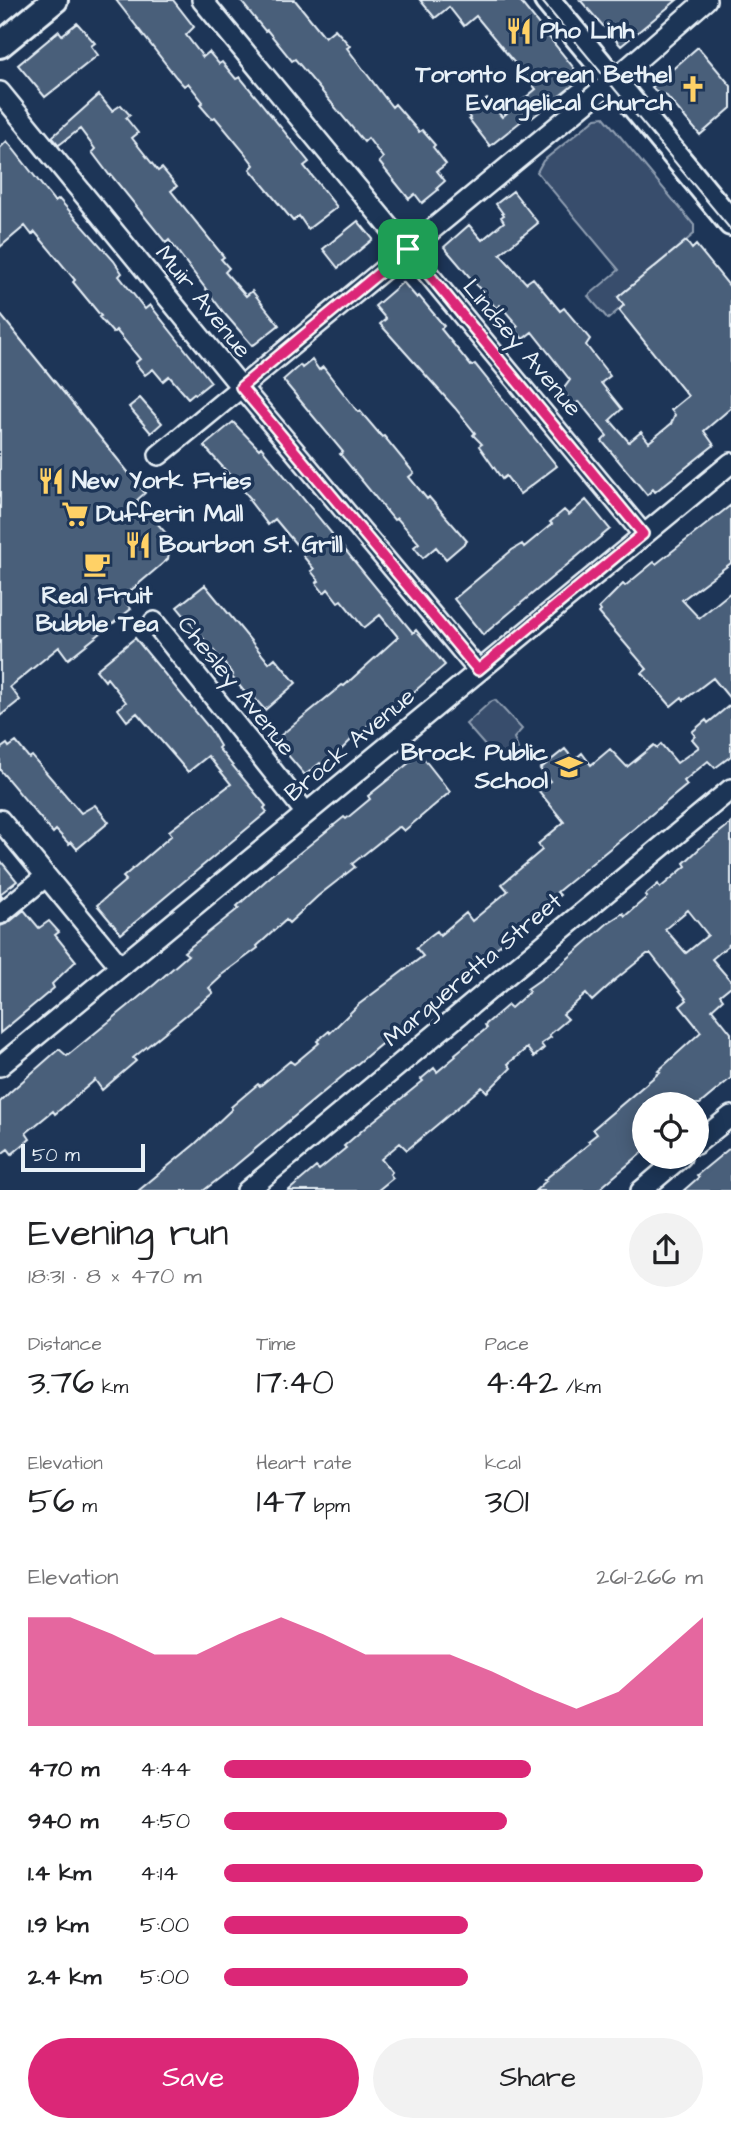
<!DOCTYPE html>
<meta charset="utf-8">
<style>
body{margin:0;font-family:"Architects Daughter",sans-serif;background:#f2f2f2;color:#202124;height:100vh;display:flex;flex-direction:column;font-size:26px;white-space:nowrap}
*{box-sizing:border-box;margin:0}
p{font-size:23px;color:#757577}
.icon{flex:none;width:38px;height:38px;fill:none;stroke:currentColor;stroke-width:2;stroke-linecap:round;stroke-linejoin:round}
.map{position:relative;height:1190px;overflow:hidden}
.details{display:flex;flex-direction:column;background:#fff;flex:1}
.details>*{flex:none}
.buttons{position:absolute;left:632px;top:1092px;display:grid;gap:14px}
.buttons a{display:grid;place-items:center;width:77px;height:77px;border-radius:50%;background:#fff;box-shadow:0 4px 18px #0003;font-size:35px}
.scale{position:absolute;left:21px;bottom:18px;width:124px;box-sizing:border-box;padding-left:7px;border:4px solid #e8f1f8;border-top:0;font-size:19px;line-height:24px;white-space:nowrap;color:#e8f1f8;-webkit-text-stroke:5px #1d3557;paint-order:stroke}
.pin{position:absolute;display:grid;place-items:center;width:60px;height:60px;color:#fff;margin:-30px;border-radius:14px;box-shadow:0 4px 10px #0006}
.round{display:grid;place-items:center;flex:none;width:74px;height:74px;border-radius:37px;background:#f2f2f2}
.overview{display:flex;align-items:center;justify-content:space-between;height:119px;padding:0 28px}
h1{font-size:38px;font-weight:600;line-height:52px}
.stats{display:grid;grid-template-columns:repeat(3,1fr);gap:10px;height:119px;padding:7px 28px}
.stats div{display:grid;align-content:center}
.stats b{font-size:35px;font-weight:600}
.stats small{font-size:19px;font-weight:400}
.stats p{font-size:19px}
.chart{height:196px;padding:14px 28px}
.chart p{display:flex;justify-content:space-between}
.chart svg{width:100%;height:126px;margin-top:7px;fill:#db2777;opacity:.7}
.cta{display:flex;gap:14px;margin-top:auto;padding:14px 28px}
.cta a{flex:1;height:80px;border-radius:42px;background:#db2777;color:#fff;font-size:28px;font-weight:600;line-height:80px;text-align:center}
.cta a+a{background:#f2f2f2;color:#202124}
ul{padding:0 28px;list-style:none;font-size:23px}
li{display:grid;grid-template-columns:112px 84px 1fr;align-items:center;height:52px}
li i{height:18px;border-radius:9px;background:#db2777}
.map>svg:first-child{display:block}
.green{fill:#374d6c;stroke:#909fb2;stroke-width:2}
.building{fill:#495e7a;stroke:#e8f1f8;stroke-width:2;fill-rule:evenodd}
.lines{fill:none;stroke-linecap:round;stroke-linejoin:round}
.minor-casing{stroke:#e8f1f8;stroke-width:24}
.major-casing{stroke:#e8f1f8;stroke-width:30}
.minor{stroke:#1d3557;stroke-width:19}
.major{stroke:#1d3557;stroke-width:24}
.tram{stroke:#e8f1f8;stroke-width:2}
.route-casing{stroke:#fff;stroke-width:14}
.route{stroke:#db2777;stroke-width:9}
.labels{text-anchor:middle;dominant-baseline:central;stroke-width:7;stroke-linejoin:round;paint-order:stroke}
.poi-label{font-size:24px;font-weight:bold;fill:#e8f1f8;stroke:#1d3557;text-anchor:start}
.street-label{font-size:24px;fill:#e8f1f8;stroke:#1d3557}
</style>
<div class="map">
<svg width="731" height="1191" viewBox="0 0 731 1191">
<rect width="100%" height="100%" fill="#1d3557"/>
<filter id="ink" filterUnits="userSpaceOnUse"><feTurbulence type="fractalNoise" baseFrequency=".0143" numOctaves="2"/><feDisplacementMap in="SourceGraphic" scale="14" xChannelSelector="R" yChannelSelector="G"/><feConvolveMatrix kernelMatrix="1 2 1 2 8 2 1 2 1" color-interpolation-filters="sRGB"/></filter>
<g filter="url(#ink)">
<path class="green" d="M604,117l90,108v9l-76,63 6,8 -16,14 -20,-23 31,-26 -82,-98 6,-11 53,-43z
M495,700l27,29 -8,9 4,11 -18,14 -34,-39 24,-22z"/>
<path class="building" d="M116,0h57l21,27 -8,8 17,22 6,-5 10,12 3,-2 14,17 4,-2 69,85 -5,4 33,41 -29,22 -9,-13 -6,5 -43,-52 4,-4 -10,-13 -29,-35 -3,2 -12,-14 3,-3 -15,-19 -4,3 -8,-9z
M240,0h55l30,37 10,-8 15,17 -3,2 45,59 3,-3 24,28 3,-2 13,15 -2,2 13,17 -9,7 8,10 -8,7 1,2 -16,13 -7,-9 -6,5 -30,-37 4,-4 -15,-20 -4,4 -69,-83 -3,2 -25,-31 -2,1z
M420,0h99l63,78 -50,40 -3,-3 -39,31 -21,-27 1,-1 -3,-4 20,-15 15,18 34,-28 -60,-73 -12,10 -15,-19 -14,11z
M580,0h97l-56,46z
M77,23l18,20 -4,3 7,9 -53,42 -27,-32 41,-34 3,4z
M698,47l33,39v22l-31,27 -35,-41 -4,3 -9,-10z
M99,95l13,16 9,-6 9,10 -4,3 12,15 -6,5 26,33 4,-3 15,18 -6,5 53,66 -3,2 8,9 -4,4 21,24 6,-5 27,34 -24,19 -3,1 -28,-32 -55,-73 -3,3 -55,-68 -1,1 -18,-24 3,-3 -15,-20 -21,16 -7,-8z
M7,141l48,61 4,-3 55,62 8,12 -3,3 26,33 5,-4 61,77 -15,12 -2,-1 -6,5 -19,-22 -6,5 -10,-12 -8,6 -10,-12 5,-4 -24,-29 -3,3 -14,-16 2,-1 -28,-34 2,-2 -40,-48 -3,3 -7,-9 -25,21v-99z
M513,191l25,32 -38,31 26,29 7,-5 27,33 4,-3 26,31 -4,6 24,31 -9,7 21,26 -12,11 19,22 12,-10 8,10 22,-18 4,-9 -4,-5 17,-14 -69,-86 5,-5 -6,-8 68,-56 6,8 4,-4 35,43v120l-27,23 10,14 -59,47 -2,-3 -6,6 -45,-54 5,-5 -26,-32 -3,-2 -4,3 -12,-14 8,-11 -38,-48 -9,7 -8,-10 3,-3 -18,-21 -4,3 -52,-61 25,-22 13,15 22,-18 -3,-5 3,-2 -8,-11z
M358,221l15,18 -35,29 -15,-19z
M403,282l14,16 2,-2 25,30 -3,3 30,37 4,-2 82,102 -37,28 -14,-18 -4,3 -23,-33 3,-2 -9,-9 2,-2 -20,-25 -75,-84 6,-5 -11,-13z
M0,314l145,179 -8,7 34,39 -3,20 -46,39 9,11 -63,50 -9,-12 -49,40 10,13 -20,16z
M312,360l7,10 4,-3 35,45 2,-1 22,26 2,-1 30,37 -5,4 18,22 2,-2 38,44 -21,18 -10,-12 -13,11 -9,-11 5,-4 -22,-25 -3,2 -54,-66 3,-2 -60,-72 17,-15 2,3z
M140,398l22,25 -11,10 -22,-26z
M233,422l26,27 2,-2 152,186 3,-3 29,35 -66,57 -2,-4 -22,18 -31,31 -4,-4 -15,12 -30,-35 67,-55 2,1 54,-49 -18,-22 -16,13 -23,-28 -3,2 -10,-13 -4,4 -8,-10 3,-2 -8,-10 3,-2 -11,-13 2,-1 -30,-36 -7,6 -19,-25 2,-1 -47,-53z
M586,500l24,29 -127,106 -29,-36 58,-49 10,-6 2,3 28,-23 -2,-2 14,-12 5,5z
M731,505v58l-49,37 17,18 32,-26v108l-18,-22 -29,22 -2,-3 -11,9 -29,-33 5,-4 -48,-56 2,-2 -2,-3 24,-24 2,2 29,-24 2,2z
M205,585l64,78 6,-5 21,25 -31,27 -13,-15 -3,2 -18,-21 2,-1 -10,-13 -46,-55z
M135,638l75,91 10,17 -2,2 48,58 -2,2 3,4 -146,122 -24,-29 29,-25 -3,-3 49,-42 -3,-4 62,-47 -23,-28 -20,16 -51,-59 -10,8 -9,-12 8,-7 -19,-24 -2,3 -9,-11z
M731,704v52l-16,12 -7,-7 -24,20 3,4 -130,107 3,3 -330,275 -27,21h-65l57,-47 37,-35 -1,-2 27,-23 2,2 30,-25 4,3 25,-21 -2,-2 12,-10 1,2 28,-28 65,-49 -7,-8 14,-12 7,-5 3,4 26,-22 6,8 36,-30 -6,-7 40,-34 -4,-6 26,-22 -26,-32 12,-9 -10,-12 25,-20 9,11 8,-7 9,12 19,-16 17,18 27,-22 3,3 4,-4 16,19 22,-16 -7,-8 3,-3 -3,-4 14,-12 2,3z
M16,742l13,16 3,-2 49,57 14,-8 14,17 -32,27 -6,-7 -2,2 -13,-14 -3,3 -53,-63v-21l7,-5 2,3z
M420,754l30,38 -46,39 -4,-4 -3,1 -45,36 3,3 -37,29 -29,27 -3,-3 -29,26 1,2 -38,28 1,1 -12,11 4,5 -80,65 3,3 -34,29 -7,-10 -40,34 -2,-3 -27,22 4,6 -18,15 -4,-5 -8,6v-53l9,-9 50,-44 8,7 88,-72 33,-29 -4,-3 55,-44 -2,-2 34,-30 73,-59 2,2 24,-20 -2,-3z
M731,823v120l-19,16 19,22v5l-11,9 3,4 -11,10 19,24v45l-31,26h-56v47l-47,40h-62l11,-10 -2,-1 46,-37 -2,-2 9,-7 -4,-5 67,-57 -2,-1 43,-39 -21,-26 7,-6 -36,-46h-4l-32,26 -23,21 -6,-7 -23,20 5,5 -19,16 2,2 -10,7 3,4 -10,9 -7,-9 -19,16 3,4 -24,24 -5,-5 -75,63 -7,-7 -19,16 11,13 -2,2 3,4 -16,13h-89l28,-24 3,3 27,-22 -2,-2 22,-19 57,-46 -2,-2 13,-11 3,4 19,-16 -1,-2 32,-26 -2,-3 23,-20 3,3 18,-16 -2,-3 30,-21 52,-46 14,-9 2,3 22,-19 -2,-2 13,-11 2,4 26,-22 -2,-3 16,-15zM688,910l20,25 -22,18 -21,-24z
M0,860l17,21 -17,13 2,2 -2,2z
M24,910l15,18 10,-7 10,11 -4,3 21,26 -24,23 2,4 -54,45v-107l8,-3z
M731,1147v44h-48l16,-14 -2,-2z"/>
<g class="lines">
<defs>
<path id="minor" d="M202,0l441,534
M0,92l241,295 237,283
M159,455l470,-388 77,-67
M154,622l152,191
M0,820l120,146
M0,914l45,-37
M0,1066l731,-603
M696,1144l35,-28
M247,1191l484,-402
M641,1191l40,-34"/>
<path id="major" d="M547,0l184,223
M0,45l55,-45"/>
</defs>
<use href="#minor" class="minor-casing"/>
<use href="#major" class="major-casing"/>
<use href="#minor" class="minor"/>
<use href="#major" class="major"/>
<path class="tram" d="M541,0l190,230"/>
</g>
</g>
<g class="lines" filter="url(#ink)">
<defs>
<path id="route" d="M408,249l235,285 -165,136 -237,-283z"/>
</defs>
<use href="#route" class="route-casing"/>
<use href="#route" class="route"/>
</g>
<defs>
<symbol id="restaurant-bare" viewBox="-9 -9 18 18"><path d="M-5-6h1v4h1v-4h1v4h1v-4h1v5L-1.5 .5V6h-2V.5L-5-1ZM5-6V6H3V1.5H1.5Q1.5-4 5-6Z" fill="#ffd166" stroke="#1d3557" stroke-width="2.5" paint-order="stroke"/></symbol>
<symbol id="church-bare" viewBox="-9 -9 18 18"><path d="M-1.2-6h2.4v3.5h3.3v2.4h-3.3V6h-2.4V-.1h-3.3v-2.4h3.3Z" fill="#ffd166" stroke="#1d3557" stroke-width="2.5" paint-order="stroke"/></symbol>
<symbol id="supermarket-bare" viewBox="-9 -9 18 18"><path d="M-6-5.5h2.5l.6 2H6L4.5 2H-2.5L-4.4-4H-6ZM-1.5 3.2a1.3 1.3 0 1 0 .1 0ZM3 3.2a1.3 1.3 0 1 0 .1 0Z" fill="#ffd166" stroke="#1d3557" stroke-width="2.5" paint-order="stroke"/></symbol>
<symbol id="cafe-bare" viewBox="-9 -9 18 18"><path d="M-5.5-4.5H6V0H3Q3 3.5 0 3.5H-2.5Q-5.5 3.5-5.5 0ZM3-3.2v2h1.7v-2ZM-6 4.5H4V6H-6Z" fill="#ffd166" stroke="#1d3557" stroke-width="2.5" paint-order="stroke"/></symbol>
<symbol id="school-bare" viewBox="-9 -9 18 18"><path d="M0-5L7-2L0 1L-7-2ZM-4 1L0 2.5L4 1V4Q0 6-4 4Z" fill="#ffd166" stroke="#1d3557" stroke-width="2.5" paint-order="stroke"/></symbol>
</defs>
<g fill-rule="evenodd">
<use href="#restaurant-bare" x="500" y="12" width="38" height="38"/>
<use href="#church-bare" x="674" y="70" width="38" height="38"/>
<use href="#restaurant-bare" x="32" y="462" width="38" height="38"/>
<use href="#supermarket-bare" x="56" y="495" width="38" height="38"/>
<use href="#restaurant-bare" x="119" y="526" width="38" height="38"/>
<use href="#cafe-bare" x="78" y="545" width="38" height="38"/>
<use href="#school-bare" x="550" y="748" width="38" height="38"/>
</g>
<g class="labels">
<g class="poi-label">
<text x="540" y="31">Pho Linh</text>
<text x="672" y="75" text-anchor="end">Toronto Korean Bethel<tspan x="672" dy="28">Evangelical Church</tspan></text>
<text x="72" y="481">New York Fries</text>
<text x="96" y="514">Dufferin Mall</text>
<text x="159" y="545">Bourbon St. Grill</text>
<text x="97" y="596" text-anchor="middle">Real Fruit<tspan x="97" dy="28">Bubble Tea</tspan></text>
<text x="548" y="753" text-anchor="end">Brock Public<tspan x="548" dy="28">School</tspan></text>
</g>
<g class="street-label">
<text transform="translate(203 302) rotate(51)">Muir Avenue</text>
<text transform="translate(522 348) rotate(50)">Lindsey Avenue</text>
<text transform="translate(236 686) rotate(51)">Chesley Avenue</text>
<text transform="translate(350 745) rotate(-40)">Brock Avenue</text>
<text transform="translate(473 970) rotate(-40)">Margueretta Street</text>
</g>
</g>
</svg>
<div class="buttons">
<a><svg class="icon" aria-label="locate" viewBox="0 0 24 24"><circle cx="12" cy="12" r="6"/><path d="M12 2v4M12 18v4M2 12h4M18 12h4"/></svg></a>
</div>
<div class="scale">50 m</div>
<div class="pin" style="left:408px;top:249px;background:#1e9e55"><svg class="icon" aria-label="arrive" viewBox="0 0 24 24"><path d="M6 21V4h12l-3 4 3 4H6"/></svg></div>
</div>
<section class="details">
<div class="overview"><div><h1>Evening run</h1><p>18:31 · 8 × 470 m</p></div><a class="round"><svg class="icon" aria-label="share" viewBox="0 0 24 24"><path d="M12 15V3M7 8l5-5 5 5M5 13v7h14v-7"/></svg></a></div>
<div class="stats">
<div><p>Distance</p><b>3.76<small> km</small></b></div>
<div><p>Time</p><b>17:40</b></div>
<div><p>Pace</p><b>4:42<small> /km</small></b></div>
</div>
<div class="stats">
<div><p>Elevation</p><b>56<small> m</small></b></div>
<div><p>Heart rate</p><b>147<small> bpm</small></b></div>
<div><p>kcal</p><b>301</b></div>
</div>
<div class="chart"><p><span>Elevation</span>261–266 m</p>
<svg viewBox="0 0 160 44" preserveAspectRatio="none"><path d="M0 44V6L10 6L20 12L30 19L40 19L50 12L60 6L70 12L80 19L90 19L100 19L110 25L120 32L130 38L140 32L150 19L160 6V44z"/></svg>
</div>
<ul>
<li><b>470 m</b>4:44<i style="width:64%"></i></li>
<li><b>940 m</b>4:50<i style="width:59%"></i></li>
<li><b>1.4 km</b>4:14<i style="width:100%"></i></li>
<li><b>1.9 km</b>5:00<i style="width:51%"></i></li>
<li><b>2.4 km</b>5:00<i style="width:51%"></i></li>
</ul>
<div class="cta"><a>Save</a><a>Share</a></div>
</section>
